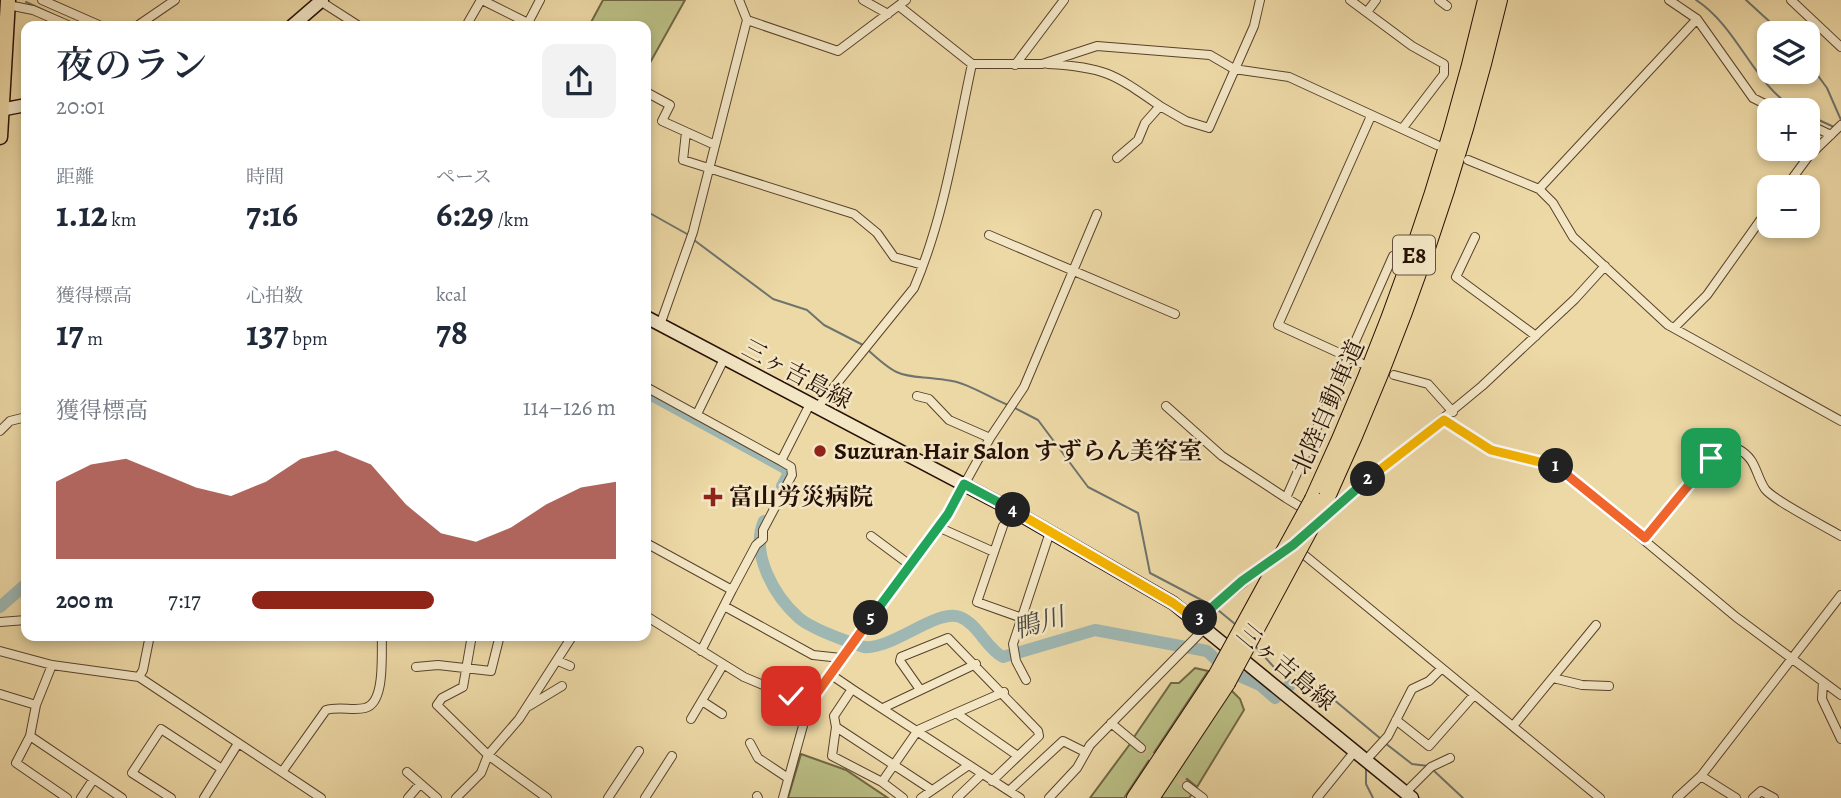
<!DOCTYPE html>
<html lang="ja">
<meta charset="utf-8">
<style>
body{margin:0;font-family:Alegreya,"Noto Serif JP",serif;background:#f2f2f3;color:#1f2937;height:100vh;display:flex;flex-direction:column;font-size:26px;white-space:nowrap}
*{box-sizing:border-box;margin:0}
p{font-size:23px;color:#747a83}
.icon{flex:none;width:38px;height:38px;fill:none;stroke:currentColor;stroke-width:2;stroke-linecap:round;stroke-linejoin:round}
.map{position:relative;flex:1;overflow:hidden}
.panel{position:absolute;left:21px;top:21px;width:630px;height:620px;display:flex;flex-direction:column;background:#fff;border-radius:14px;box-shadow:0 4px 10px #0003}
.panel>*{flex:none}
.tools{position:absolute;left:1757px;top:21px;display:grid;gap:14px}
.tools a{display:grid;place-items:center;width:63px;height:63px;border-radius:14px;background:#fff;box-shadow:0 4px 10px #0003;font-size:35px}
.pin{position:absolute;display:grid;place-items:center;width:60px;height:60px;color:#fff;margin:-30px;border-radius:14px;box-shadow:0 4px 10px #0006}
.km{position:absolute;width:35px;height:35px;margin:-18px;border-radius:50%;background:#222;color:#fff;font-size:19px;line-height:35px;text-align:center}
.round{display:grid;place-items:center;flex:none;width:74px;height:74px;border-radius:14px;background:#f2f2f3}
.overview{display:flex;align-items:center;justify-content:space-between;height:119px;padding:0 35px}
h1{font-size:38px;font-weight:600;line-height:52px}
.figures{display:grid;grid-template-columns:repeat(3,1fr);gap:10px;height:119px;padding:7px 35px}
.figures div{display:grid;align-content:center}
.figures b{font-size:35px;font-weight:600}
.figures small{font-size:19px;font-weight:400}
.figures p{font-size:19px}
.chart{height:196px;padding:14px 35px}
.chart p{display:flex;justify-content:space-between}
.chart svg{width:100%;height:126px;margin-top:7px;fill:#8f2418;opacity:.7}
ul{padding:0 35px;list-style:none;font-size:23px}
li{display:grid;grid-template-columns:112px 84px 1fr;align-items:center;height:52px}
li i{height:18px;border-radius:9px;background:#8f2418}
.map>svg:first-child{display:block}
.green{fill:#babf85;stroke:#706744;stroke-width:2}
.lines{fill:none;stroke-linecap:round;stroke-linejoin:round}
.stream{stroke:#6e746d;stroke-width:2}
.river{stroke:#9eb7b3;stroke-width:12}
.minor-tunnel{stroke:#cfbb8e;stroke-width:8;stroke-dasharray:8 4;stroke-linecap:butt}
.minor-casing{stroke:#58422c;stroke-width:10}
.secondary-casing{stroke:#260f04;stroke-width:15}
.trunk-casing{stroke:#260f04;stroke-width:17}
.motorway-casing{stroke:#260f04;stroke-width:18}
.minor{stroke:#f3e6c5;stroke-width:8}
.secondary{stroke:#f3e6c5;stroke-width:12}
.trunk{stroke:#edd9a6;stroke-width:14}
.motorway{stroke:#edd9a6;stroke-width:16}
.motorway-bridge-casing{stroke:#260f04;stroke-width:18;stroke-linecap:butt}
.motorway-bridge{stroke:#edd9a6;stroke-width:16}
.split-1-casing{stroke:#fff;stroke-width:14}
.split-2-casing{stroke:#fff;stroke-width:14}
.split-3-casing{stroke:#fff;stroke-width:14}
.split-4-casing{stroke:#fff;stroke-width:14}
.split-5-casing{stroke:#fff;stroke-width:14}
.split-6-casing{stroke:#fff;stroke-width:14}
.split-1{stroke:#f0652b;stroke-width:9}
.split-2{stroke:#f5b400;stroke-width:9}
.split-3{stroke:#22a559;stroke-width:9}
.split-4{stroke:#f5b400;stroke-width:9}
.split-5{stroke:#22a559;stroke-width:9}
.split-6{stroke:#f0652b;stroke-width:9}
.poi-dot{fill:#8f2418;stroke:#f3e6c5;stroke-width:2.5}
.labels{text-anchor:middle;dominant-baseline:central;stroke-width:5;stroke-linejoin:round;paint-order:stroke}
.shield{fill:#f3e6c5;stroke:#64503e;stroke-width:2}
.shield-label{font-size:23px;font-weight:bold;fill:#260f04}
.street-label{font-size:24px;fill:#260f04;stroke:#f3e6c5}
.poi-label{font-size:24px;font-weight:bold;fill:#260f04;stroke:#f3e6c5;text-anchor:start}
.water-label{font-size:26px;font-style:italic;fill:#504a41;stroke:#f3e6c5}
</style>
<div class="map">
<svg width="1841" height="798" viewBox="0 0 1841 798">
<rect width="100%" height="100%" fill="#edd9a6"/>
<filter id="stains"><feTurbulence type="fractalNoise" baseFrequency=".00286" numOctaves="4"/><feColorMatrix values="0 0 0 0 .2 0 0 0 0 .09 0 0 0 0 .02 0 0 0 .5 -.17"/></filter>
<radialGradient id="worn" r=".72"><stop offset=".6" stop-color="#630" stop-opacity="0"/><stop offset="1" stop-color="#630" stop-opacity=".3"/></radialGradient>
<path class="green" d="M603,0h82l-39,70v-44h-57z
M1195,668l13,3 -84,127h-34l40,-54 8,5 4,-5 -8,-7 37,-54h8z
M1231,690l9,9 4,11 -47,77 -10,-8 -5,6 10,9 -3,4h-29z
M801,754l45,16 42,28h-100z"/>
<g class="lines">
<path class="stream" d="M1696,0c43,28 57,85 101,110
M1746,0l36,33
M26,2l37,17
M71,22l9,4
M1808,62l19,26 14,32
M1808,115l26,12
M646,211l41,23
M694,240l79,59 34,11 17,15 39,20
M867,349c35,33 36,25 79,31 21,2 42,17 62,25
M1013,407l25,13 50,67 50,26 12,60 61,32
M1218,610l17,14
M1255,646l35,39 31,4 60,50
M1385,743l27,21 16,2
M1366,769v15l7,14
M1432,769l31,29"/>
<path class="river" d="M646,392l139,76 4,5 -7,13
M764,521c-14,32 10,75 35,97 13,11 47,23 65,29 28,3 73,-39 96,-30 18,7 26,31 43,40l92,-27 112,21 21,20 32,14 15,13 15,-13
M0,607l26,-23"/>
<path class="minor-tunnel" d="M1141,748l46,38"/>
<defs>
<path id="minor" d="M42,0l59,26
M482,0l46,23 -1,3
M863,0l25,14
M1350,0l62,46 32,18v10l-42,55
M1439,0l8,6
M1669,0l28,19 56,79 24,12
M1791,0l50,47
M320,1l39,25
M8,5l25,5 37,16
M899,6l73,58h70l55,-18 113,9 24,14 55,8 148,68
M1367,12l9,-12
M747,20l91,31 68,-51
M528,23l12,-23
M137,26l38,-26
M466,26l15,-26
M1048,64c57,3 66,10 112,42
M1015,65l49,-65
M646,92l24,13 -8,16 53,24
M1808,124l23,11
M686,132l-3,28 171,54 23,19 17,24 29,8
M1117,158l21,-18 7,-17 15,-17 26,15 23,7 45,-102 6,-26
M1468,160l71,29 14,14 20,34 95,88 173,96
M1786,187l22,-30 33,-32
M1539,189l158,-170
M989,235l186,79
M1475,237l-19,40 80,59
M660,325l33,-93 54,-212 -8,-20
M1674,328l33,-33 62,-87
M1361,363l-83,-38 93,-209
M1394,375l34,9 25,28
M646,387l135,74
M917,396l12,3 20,21 41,18
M1166,406l56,50 64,42
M817,408l97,-120c30,-70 42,-150 58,-224
M697,414l27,-55
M1444,420l47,30 63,15 182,152 105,78
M0,431l10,-10 16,-4
M1299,506l-13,-8 107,-242
M1321,519l161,-133 93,-87 30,-33
M1003,526l-26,76 45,16
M938,527l56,25
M871,536l39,29
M1645,538l66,-80 16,2 11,-11c19,10 17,25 27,40 8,11 61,38 76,47
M646,543l86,47 24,-45 7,-6v-9l29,-55 -1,-8 -10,-6 29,-57
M1297,549l303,249
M724,606l89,49 28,3
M646,616l98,61 65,27
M1197,621l79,-65
M0,622l26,-2
M472,635l-9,52 -21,11 -5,7 51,50 59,43
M0,651l52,14 87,12 182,121
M701,651l31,-61
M558,661l12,5
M52,665l-16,40 -6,31 92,62
M416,667l22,-2 53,6 9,-36
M830,674l22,15 -18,27 2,11 96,63
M139,677l4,-7 7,-35
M1553,678l29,7 27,1
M1026,680l-10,-19 -3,-17 37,-112
M1823,682l-1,17 19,40
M919,688l-19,-27 1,-4 47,-19 90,93 1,5 -47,45
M852,689l157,102 54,-50 22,11
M0,694l36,11
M702,701l20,13
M529,706l33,-20
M883,708l93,-44
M956,713l48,-21
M691,719l32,-54
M1396,720l33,26 45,-51
M1111,723l30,25
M1513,726l83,-101
M836,727l-4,29 50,26 21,16
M30,736l-14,27 51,35
M750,743l8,15 30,20
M1366,760l22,-24 24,-47 17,-8 12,-12
M282,772l44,-62c13,-4 27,1 39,-2 21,-5 16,-55 17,-73
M407,772l30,26
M1701,776l35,22
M882,782l36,-52 38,-17 62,43
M1187,786l16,12
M1009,791l11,7
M1405,793l26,-26 19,-9
M757,796l1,2
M81,798l12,-18
M171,798l-39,-25 29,-44 61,40
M204,798l33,-53
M408,798l12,-14
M456,798l25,-25 7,-18 31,-36 54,-84
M608,798l31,-47
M645,798l27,-42
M783,798l26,-94 139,-190 42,-76 34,-51 73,-173
M921,798l48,-33
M957,798l25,-24
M1049,798l28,-30 13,-23 116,-118
M1317,798l38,-47
M1677,798l24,-22 140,-181
M1753,798l8,-7 13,7"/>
<path id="secondary" d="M292,26l30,-26
M0,110l26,-5
M646,317l366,193 161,93 239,195"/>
<path id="trunk" d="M0,137l8,-137"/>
<path id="motorway" d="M1327,497c74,-161 131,-324 172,-497
M1313,499c75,-161 133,-326 173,-499
M1135,798l81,-122
M1151,798l76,-115"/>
</defs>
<use href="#minor" class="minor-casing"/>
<use href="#secondary" class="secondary-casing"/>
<use href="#trunk" class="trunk-casing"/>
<use href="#motorway" class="motorway-casing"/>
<use href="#minor" class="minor"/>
<use href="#secondary" class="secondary"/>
<use href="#trunk" class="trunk"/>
<use href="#motorway" class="motorway"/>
<defs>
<path id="motorway-bridge" d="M1216,676l97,-177
M1227,683l100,-186"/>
</defs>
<use href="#motorway-bridge" class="motorway-bridge-casing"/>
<use href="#motorway-bridge" class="motorway-bridge"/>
</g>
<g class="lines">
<defs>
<path id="split-1" d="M1556,466l89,72 66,-80"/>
<path id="split-2" d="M1368,479l76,-59 47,30 65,16"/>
<path id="split-3" d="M1200,618l42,-37 51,-36 75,-66"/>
<path id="split-4" d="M1013,510l160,93 24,18 3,-3"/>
<path id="split-5" d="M871,618l77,-104 16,-30 49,26"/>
<path id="split-6" d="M791,696l18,8 62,-86"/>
</defs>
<use href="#split-1" class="split-1-casing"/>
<use href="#split-2" class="split-2-casing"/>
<use href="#split-3" class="split-3-casing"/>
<use href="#split-4" class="split-4-casing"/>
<use href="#split-5" class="split-5-casing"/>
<use href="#split-6" class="split-6-casing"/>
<use href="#split-1" class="split-1"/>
<use href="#split-2" class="split-2"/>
<use href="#split-3" class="split-3"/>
<use href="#split-4" class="split-4"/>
<use href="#split-5" class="split-5"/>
<use href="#split-6" class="split-6"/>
</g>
<g class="poi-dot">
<circle cx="820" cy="451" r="7"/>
<path d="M709.5 486.5h7v7h7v7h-7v7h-7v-7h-7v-7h7z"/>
</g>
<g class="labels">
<rect class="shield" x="1393" y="235.5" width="42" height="39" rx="5"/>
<g class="shield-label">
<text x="1414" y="255">E8</text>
</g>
<g class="street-label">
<text transform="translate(797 374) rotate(28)">三ヶ吉島線</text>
<text transform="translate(1328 407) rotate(-66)">北陸自動車道</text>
<text transform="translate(1286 667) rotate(40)">三ヶ吉島線</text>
</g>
<g class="poi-label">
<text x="834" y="451">Suzuran Hair Salon すずらん美容室</text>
<text x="729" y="497">富山労災病院</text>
</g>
<g class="water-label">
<text transform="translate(1039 623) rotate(-16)">鴨川</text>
</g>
</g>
<rect width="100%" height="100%" filter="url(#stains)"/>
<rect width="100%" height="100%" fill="url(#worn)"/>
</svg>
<div class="tools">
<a><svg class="icon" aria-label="layers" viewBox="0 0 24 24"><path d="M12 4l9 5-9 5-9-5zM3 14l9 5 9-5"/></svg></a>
<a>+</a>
<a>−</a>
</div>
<div class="pin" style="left:1711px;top:458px;background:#1e9e55"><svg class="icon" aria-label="arrive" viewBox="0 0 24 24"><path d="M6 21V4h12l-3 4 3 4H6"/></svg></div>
<div class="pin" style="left:791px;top:696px;background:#d93025"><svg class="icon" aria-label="check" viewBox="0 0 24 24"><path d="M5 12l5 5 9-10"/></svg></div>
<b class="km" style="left:1556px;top:466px">1</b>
<b class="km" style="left:1368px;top:479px">2</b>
<b class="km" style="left:1200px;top:618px">3</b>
<b class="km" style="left:1013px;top:510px">4</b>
<b class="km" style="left:871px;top:618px">5</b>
<section class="panel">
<div class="overview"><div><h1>夜のラン</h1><p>20:01</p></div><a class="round"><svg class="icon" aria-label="share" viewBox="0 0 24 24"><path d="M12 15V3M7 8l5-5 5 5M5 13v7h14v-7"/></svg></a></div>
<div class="figures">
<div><p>距離</p><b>1.12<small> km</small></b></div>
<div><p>時間</p><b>7:16</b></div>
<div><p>ペース</p><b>6:29<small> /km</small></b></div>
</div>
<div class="figures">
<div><p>獲得標高</p><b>17<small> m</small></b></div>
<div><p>心拍数</p><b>137<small> bpm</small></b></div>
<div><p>kcal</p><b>78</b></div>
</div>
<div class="chart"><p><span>獲得標高</span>114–126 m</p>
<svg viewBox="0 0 160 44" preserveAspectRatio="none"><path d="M0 44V17L10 11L20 9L30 14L40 19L50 22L60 17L70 9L80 6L90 11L100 25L110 35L120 38L130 33L140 25L150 19L160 17V44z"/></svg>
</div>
<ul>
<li><b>200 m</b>7:17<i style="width:50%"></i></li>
</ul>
</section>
</div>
